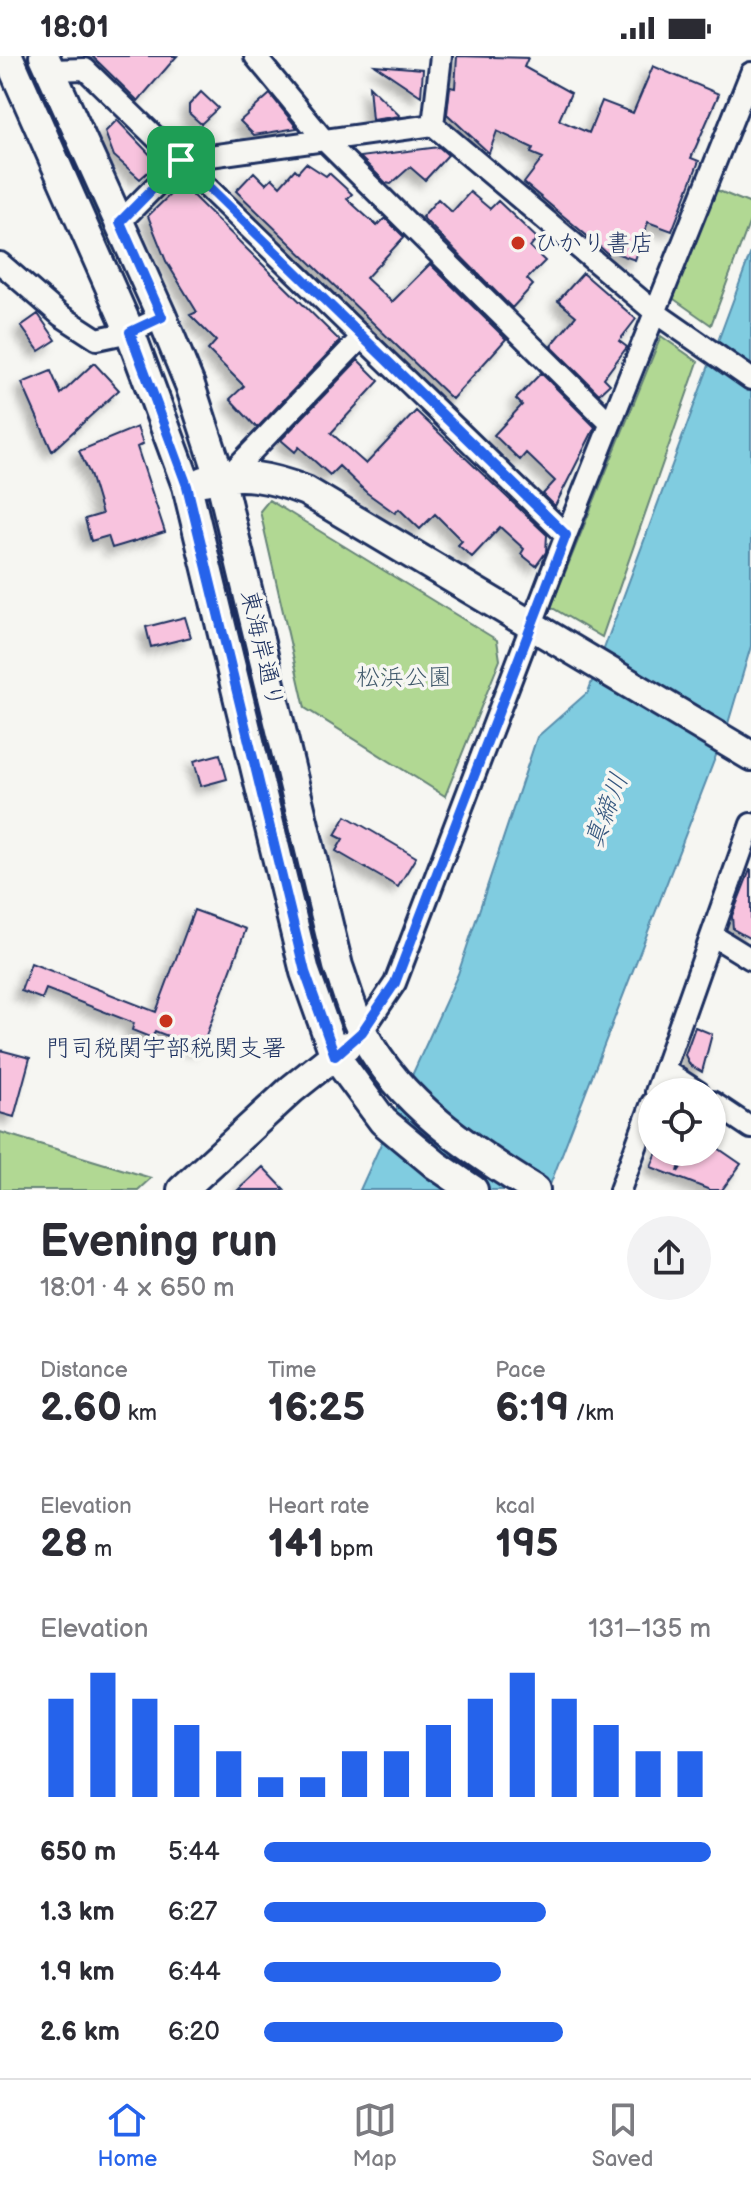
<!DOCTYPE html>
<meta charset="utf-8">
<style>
body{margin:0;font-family:"Balsamiq Sans","Klee One",sans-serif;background:#f2f2f3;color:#2b2b33;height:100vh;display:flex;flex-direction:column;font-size:30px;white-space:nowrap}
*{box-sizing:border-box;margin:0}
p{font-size:26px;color:#7c7c81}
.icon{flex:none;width:44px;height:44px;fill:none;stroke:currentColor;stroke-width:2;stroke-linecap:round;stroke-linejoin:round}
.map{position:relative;height:1134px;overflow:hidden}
.details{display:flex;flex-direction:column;background:#fff;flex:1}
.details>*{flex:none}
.buttons{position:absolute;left:638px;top:1022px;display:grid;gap:16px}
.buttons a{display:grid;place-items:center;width:88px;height:88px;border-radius:50%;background:#fff;box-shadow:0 2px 6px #0004;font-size:40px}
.pin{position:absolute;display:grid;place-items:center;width:68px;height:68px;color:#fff;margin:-34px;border-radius:16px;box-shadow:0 4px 12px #0006}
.round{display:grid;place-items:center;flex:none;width:84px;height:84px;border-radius:42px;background:#f2f2f3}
.overview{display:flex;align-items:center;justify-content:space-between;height:136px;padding:0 40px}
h1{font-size:44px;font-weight:800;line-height:60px}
.metrics{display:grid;grid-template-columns:repeat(3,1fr);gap:12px;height:136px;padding:8px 40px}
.metrics div{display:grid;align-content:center}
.metrics b{font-size:40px;font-weight:800}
.metrics small{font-size:22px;font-weight:400}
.metrics p{font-size:22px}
.chart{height:224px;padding:16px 40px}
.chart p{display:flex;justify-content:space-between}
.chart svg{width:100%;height:144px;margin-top:8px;stroke:#2563eb;stroke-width:6}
ul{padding:0 40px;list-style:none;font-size:26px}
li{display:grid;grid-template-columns:128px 96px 1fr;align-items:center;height:60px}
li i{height:20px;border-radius:10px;background:#2563eb}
.status{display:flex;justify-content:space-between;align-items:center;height:56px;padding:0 40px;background:#fff;direction:ltr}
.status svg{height:22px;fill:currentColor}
.menu{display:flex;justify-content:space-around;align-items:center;height:112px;border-top:2px solid #e1e1e2;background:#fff;font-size:22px;color:#7c7c81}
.menu a{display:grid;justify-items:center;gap:4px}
.menu .selected{color:#2563eb}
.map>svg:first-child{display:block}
.green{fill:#b1d893;stroke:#668478;stroke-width:2}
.water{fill:#80cce0;stroke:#588dac;stroke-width:2}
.building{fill:#f8c3de;stroke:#1b2f5e;stroke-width:2;filter:url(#shadow)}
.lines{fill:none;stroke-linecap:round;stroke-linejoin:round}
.street-casing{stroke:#1b2f5e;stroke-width:26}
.secondary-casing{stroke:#1b2f5e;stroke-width:34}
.street{stroke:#f6f6f2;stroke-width:20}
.secondary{stroke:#f6f6f2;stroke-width:28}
.route-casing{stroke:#fff;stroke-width:16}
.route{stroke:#2563eb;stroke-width:10}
.poi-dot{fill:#c8321e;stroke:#f6f6f2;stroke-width:3}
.labels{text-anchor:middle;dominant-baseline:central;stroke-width:7;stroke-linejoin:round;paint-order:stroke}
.poi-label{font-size:24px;fill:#1b2f5e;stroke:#f6f6f2;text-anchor:start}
.street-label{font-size:24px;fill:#1b2f5e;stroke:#f6f6f2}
.park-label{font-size:24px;fill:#40596b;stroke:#f6f6f2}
.water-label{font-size:26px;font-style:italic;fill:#34567e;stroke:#f6f6f2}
</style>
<div class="status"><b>18:01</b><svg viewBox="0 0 49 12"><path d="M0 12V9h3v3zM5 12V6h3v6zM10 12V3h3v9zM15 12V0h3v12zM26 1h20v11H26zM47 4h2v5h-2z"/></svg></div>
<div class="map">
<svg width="751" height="1134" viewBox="0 0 751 1134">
<defs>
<filter id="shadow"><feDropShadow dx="-7" dy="7" stdDeviation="4" flood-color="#0004"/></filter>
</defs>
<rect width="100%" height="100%" fill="#f6f6f2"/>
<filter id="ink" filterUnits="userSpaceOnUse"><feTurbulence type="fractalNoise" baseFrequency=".0125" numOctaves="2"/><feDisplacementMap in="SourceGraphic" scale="16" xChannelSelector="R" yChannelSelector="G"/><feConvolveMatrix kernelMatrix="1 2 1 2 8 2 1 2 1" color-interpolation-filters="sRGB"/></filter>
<g filter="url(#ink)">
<path class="green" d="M28,0h6c36,84 65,170 103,253l-5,2 -64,-145z
M714,133l37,15v14l-40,107 -40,-28z
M661,280l37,26 -96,275 -51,-30z
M269,444l228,140 3,20 -55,136 -140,-88 -45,-197z
M225,495l51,201 40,214 -70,-281 -7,-68z
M0,1076l151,46 -13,12h-138z"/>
<path class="water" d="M751,196v394l-24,81 -179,463h-188l98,-216 79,-237 51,-45z"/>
<path class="building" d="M92,0h85l-39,45z
M457,0l71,2 -4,9 47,26 -12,27 30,13 13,-32 31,12 20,-47 66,28 -28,64 8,3 -27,70 -24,-9 -13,38 -25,-9 -2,3 -10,-9 -74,-62 19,-25 -12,-5 2,-5 -36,-17 -8,22 -42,-39 3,-27 5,1z
M375,9l48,4 -2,27z
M369,30l31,30 -28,4z
M201,36l17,16 -17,16 -12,-11v-8z
M270,38l27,34 -43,7 -14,-14z
M117,64l41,43 -18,16 -26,-23 -9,-24z
M439,91l9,8 -23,25 -15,-13 -19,17 -5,-1 -26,-26z
M306,107l20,13 3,-3 23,21 -5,5 30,27 8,-8 19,19 -38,41 26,24 38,-38 76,75 -54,60 -216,-208 18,-19 12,12 6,-6 8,8 15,-17 3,3z
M181,128l159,157 -83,87 -27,-29 14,-13 -36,-36 8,-9 -26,-26 7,-3 -31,-51 -18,-45z
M470,136l20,17 8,-8 39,37 -7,9 15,14 -18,18 6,6 -21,23 -90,-91 16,-18 14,13z
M583,217l53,46 -17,22 8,6 -23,31 6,6 -11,10 -48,-48 25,-30 -18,-15z
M38,258l18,26 -17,11 -18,-25z
M358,304l21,21 -48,52 35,31 50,-53 131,124 -1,17 -10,14 -15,-12 3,-5 -24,-22 -28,30 -14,-12 4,-4 -27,-27 -15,15 -21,-20 -4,4 -28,-20 -28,-27 -9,9 -31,-28 -4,5 -14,-12z
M94,307l25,27 -67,61 -30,-68 29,-12 10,23z
M541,317l54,54 -40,79 -12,-12 12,-13 -29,-28 -6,7 -26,-25 28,-30 -6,-6z
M137,371l6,17 -6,3 28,85 -53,16 -4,-12 -17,5 -6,-22 17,-5 -12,-40 -11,-23z
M185,561l6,20 -40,10 -5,-20z
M220,698l7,25 -26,7 -7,-25z
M346,760l70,41 -18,30 -62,-36 7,-12 -8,-4z
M750,814h1v69l-18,-10 -1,-13z
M194,854l52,19 -45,120 -46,-18 -3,7 -20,-8 2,-7 -88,-34 -4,10 -21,-8 10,-28 125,49z
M695,971l17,7 -10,38 -12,-7 -5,-10z
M0,994l30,8 -16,59 -14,-4z
M712,1088l29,20 -19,26h-12l-59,-23 6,-15h26l-5,20 13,-20h21z
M263,1111l22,23h-47z"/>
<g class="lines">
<defs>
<path id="street" d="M255,0l69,84 286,283
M51,14l34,-1 481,466
M433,69l8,-69
M120,166l61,-62 252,-35 223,188 95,66
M0,207l60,52 37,24 33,-7 32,-15
M228,420l134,-139
M712,879l39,24
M362,976l33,-49 171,-448 185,-462
M664,1014l34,22
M656,1036l95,-268
M712,1046l39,26
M620,1134l32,-87"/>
<path id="secondary" d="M8,0l122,276 57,154 118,486 30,84 48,65 53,44 37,25
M44,0l118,261 28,68 30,92 118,489c8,22 14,47 26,69 36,68 106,115 171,155
M204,425c38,-10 66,-4 102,10l445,265
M182,1134l110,-101 54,-43"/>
</defs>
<use href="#street" class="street-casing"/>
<use href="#secondary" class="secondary-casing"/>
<use href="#street" class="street"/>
<use href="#secondary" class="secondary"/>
</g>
</g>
<g class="lines" filter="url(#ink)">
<defs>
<path id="route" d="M181,104l385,375 -171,448 -33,49 -27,24 -30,-84 -118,-486 -57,-154 32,-15 -42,-95z"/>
</defs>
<use href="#route" class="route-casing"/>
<use href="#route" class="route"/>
</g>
<g class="poi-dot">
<circle cx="518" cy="187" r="8"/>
<circle cx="166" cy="965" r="8"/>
</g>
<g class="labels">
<g class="poi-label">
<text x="534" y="187">ひかり書店</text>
<text x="166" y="992" text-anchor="middle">門司税関宇部税関支署</text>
</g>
<g class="street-label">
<text transform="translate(262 593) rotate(77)">東海岸通り</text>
</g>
<g class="park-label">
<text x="404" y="621">松浜公園</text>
</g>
<g class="water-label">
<text transform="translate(607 755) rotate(-69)">真締川</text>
</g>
</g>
</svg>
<div class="buttons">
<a><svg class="icon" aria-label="locate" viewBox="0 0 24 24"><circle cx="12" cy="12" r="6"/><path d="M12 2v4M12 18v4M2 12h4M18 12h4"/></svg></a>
</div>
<div class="pin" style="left:181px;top:104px;background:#1e9e55"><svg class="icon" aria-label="arrive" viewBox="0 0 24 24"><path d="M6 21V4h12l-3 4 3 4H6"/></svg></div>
</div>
<section class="details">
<div class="overview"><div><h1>Evening run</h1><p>18:01 · 4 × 650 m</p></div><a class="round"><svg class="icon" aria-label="share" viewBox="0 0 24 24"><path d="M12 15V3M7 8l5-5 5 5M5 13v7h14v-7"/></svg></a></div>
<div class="metrics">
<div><p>Distance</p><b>2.60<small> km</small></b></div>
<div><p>Time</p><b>16:25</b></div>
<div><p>Pace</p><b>6:19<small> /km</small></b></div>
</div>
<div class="metrics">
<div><p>Elevation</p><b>28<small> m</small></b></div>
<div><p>Heart rate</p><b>141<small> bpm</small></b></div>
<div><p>kcal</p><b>195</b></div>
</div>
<div class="chart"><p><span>Elevation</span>131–135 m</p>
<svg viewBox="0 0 160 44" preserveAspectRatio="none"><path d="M5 44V14M15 44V6M25 44V14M35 44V22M45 44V30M55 44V38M65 44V38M75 44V30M85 44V30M95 44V22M105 44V14M115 44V6M125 44V14M135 44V22M145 44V30M155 44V30"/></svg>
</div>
<ul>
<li><b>650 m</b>5:44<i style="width:100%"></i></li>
<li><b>1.3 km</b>6:27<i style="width:63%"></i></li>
<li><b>1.9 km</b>6:44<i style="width:53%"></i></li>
<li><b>2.6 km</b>6:20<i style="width:67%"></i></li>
</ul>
</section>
<nav class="menu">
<a class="selected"><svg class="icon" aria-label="home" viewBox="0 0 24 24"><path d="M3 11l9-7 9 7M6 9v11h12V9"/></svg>Home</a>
<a><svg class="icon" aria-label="map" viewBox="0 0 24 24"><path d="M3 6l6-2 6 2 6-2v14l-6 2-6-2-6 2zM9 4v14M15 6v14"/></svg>Map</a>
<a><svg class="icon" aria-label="saved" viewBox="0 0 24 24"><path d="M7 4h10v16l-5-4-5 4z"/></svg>Saved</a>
</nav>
